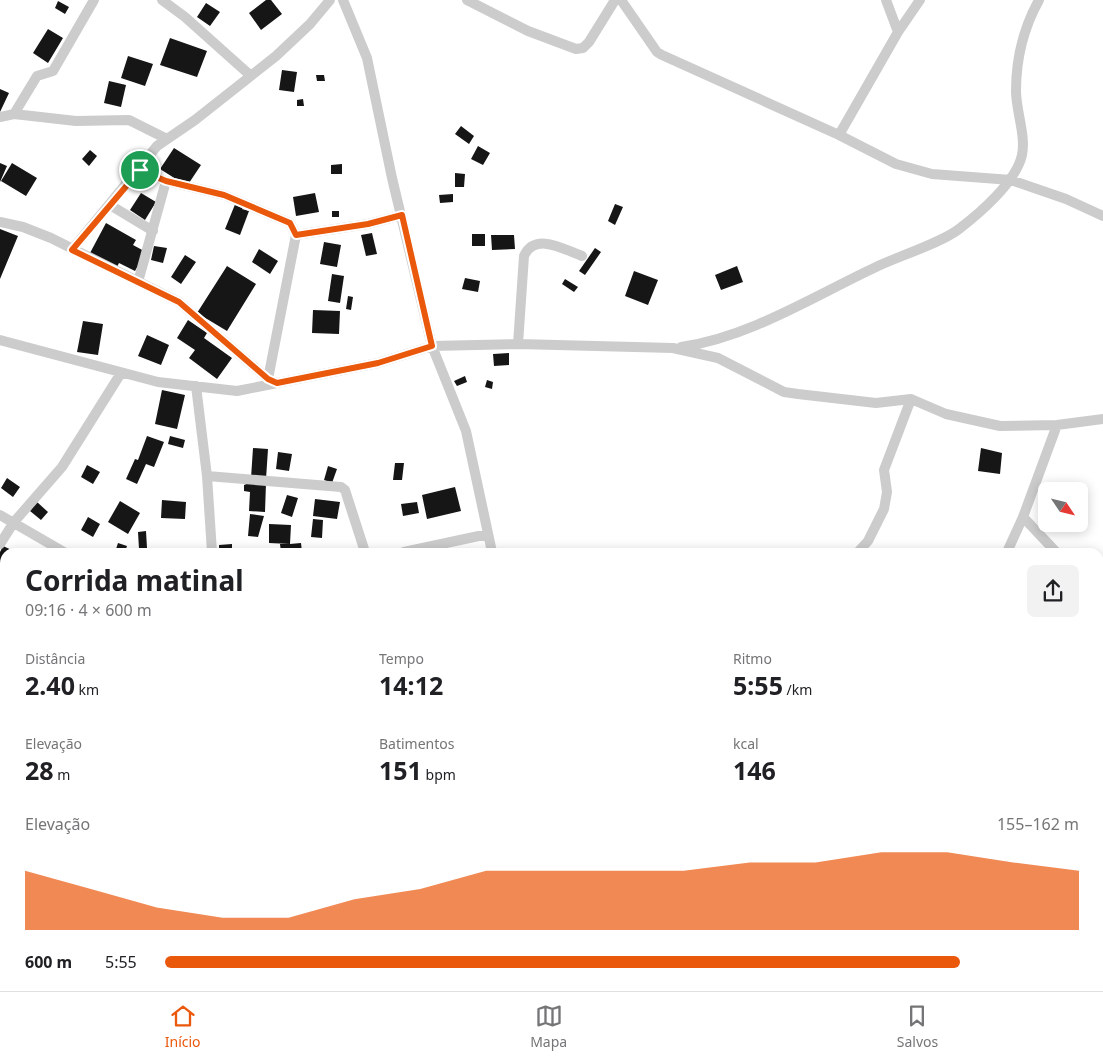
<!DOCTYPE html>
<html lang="pt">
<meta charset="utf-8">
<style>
body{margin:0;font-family:"Noto Sans",sans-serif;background:#f2f2f2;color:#202124;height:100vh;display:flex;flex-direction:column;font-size:19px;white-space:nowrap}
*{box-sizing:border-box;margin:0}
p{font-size:16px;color:#757577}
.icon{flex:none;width:28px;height:28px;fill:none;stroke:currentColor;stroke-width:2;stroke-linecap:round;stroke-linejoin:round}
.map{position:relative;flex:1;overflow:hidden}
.sheet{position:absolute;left:0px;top:548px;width:1104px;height:444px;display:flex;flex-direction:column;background:#fff;border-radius:15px 15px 0 0;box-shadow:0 2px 12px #0003}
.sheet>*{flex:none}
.needle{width:32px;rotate:125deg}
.buttons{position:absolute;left:1038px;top:482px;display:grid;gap:10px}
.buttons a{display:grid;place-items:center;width:50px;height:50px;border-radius:8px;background:#fff;box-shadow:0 2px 12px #0003;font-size:25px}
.pin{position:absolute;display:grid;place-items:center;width:42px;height:42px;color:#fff;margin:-21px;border:2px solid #fff;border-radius:50%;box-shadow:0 1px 5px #0007}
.round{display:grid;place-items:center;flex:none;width:52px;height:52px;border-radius:8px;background:#f2f2f2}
.summary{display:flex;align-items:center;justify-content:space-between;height:85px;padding:0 25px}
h1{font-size:28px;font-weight:700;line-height:38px}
.stats{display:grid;grid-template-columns:repeat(3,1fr);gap:8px;height:85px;padding:5px 25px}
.stats div{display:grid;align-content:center}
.stats b{font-size:25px;font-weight:700}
.stats small{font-size:14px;font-weight:400}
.stats p{font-size:14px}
.chart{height:140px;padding:10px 25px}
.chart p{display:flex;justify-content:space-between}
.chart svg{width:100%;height:90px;margin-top:5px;fill:#ea580c;opacity:.7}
ul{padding:0 25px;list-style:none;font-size:16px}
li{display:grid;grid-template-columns:80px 60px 1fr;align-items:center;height:38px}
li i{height:12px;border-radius:6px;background:#ea580c}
.dock{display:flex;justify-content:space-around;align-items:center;height:70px;border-top:1px solid #e0e0e0;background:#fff;font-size:14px;color:#757577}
.dock a{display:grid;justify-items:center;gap:2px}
.dock .current{color:#ea580c}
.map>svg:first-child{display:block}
.building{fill:#161616}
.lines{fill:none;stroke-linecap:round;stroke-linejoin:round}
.minor{stroke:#ccc;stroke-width:10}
.route-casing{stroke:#fff;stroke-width:10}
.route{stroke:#ea580c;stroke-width:6}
</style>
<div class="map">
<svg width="1103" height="991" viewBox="0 0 1103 991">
<rect width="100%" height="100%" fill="#fff"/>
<path class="building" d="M266,0h5l11,14 -21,16 -12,-17z
M58,1l11,6 -4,7 -10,-6z
M206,3l14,9 -10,14 -13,-9z
M48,29l15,9 -15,25 -15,-10z
M170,38l37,13 -10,26 -37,-12z
M128,56l25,8 -8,22 -24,-8z
M282,70l15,2 -3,20 -15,-2z
M316,75h8l1,6h-8z
M109,81l17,4 -5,22 -17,-4z
M0,89l9,4 -9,19z
M303,99l1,7h-7v-6z
M461,126l13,10 -5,8 -14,-10z
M478,146l12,7 -7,12 -12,-6z
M174,148l27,17 -14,21 -27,-17z
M90,150l7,6 -8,10 -7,-7z
M0,163l7,3 -7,16z
M12,163l25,15 -11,18 -25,-15z
M342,164v10h-11v-9z
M455,173l10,1 -1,13h-9z
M141,193l15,9 -11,18 -15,-10z
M315,193l4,19 -23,4 -3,-19z
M453,194v8l-13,1 -1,-8z
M236,202l8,3 -2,4 7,2 -9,24 -15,-6z
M615,204l8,3 -8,18 -7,-4z
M332,211h7v6h-7z
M106,223l30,17 -3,5 13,7 -11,19 -16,-8 -3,6 -26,-16z
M0,229l18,7 -18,43z
M372,233l5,21 -11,2 -5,-21z
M472,234h13v12h-13z
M491,235h23l1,14 -23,1z
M324,242l17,3 -4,22 -17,-3z
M154,246l13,2 -4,15 -12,-3z
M595,248l6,4 -16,23 -6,-4z
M259,249l19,12 -8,13 -18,-12z
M185,255l11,7 -15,22 -10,-7z
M227,266l29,18 -29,47 -30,-18z
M737,266l6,16 -22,8 -6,-15z
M634,271l24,9 -10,25 -23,-9z
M332,274l12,2 -4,27 -12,-2z
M465,278l15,3 -2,11 -16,-3z
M565,279l13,8 -4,5 -12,-8z
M348,296l5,1 -2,13 -5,-1z
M313,310l27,1 -1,23 -27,-1z
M188,320l19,13 -3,5 28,20 -15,21 -28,-21 6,-8 -18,-12z
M83,321l20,3 -5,31 -21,-3z
M147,335l22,10 -8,20 -23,-9z
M509,353v12l-15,1 -1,-12z
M465,376l2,6 -10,4 -3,-5z
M487,380l6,2 -1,7 -7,-2z
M162,390l23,5 -8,34 -22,-5z
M147,436l17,6 -10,25 -8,-3 -9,20 -11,-5 9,-20 3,1z
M170,436l15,4 -2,8 -15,-4z
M253,448l15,1 -2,30 -15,-1z
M981,448l21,5 -2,21 -22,-3z
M278,452l14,2 -3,17 -13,-2z
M395,463h9l-2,17h-9z
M87,465l13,7 -7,12 -12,-7z
M328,466l9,3 -5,14 -8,-3z
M7,478l13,9 -7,10 -12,-9z
M249,483h17l-1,29 -16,-1 1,-19 -6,-1v-6z
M455,487l6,24 -34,8 -5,-24z
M287,495l11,3 -6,19 -11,-4z
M315,499l25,3 -3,17 -24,-3z
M162,500l24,2 -1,17 -24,-1z
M120,501l20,12 -12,21 -20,-12z
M37,502l11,10 -7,8 -11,-9z
M417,502l2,11 -16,3 -2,-12z
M250,514l14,2 -6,21 -10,-1z
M88,517l12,7 -7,13 -12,-7z
M313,519l10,1 -1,18 -11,-1z
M269,524l22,1 -1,19 11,-1 1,9h-21l-1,-8h10l-21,-1z
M146,531l1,17 -8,1 -1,-17z
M118,543l9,3 -2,6h-10z
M232,544v8h-13v-7z
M3,546l13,6h-11v19l-5,-3v-16z"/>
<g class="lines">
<path class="minor" d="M162,0l23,17 66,59
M343,0l24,58 25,120 40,168 34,85 26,121
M467,0l61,31 48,18 7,-1 6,-6 26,-42
M621,0l36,52 5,3 177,80 57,29 36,10 79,6 55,19 37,17
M886,0l12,32
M14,114l23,-38 16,-5 41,-71
M0,117l14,-3 62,7 53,-1 38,19
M839,135l59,-103 22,-32
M140,170l26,11 58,14 66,28 6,12 -28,144
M110,205l43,26
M0,222l23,5 28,11 128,64 89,77 9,4
M296,235l72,-11 34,-9
M72,250l85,-104 38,-26 81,-64 34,-32 20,-24
M138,282l28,-101
M0,340l158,42 79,9 141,-28 54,-17 86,-2 155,4 45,10 66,34 14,2 78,9 35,-4 35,15 54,12 57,-1 46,-6
M518,344l6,-88c11,-24 39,-7 58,0
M681,347c69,-10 133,-51 195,-80 23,-11 65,-24 83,-38 21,-16 57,-47 63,-74 4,-20 -6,-44 -6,-64 0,-32 8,-64 23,-91
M196,386l11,90 5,76
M207,476l134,11 4,3 20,62
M0,515l64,37
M1023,517l33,35
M0,544l14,-22 48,-55 59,-94
M404,552l84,-18
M858,552l10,-11 16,-32 3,-17 -3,-22 27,-71
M1007,552l16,-35 34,-92
M1099,575l4,-5
M1099,598l4,5
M0,854l5,1
M1099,934l4,-1
M607,986l2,5
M209,991l1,-5
M373,991l1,-5
M552,991v-5
M797,991l3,-5"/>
</g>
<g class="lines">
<defs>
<path id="route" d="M140,170l26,11 58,14 66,28 6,12 72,-11 34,-9 30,131 -54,17 -101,20 -9,-4 -89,-77 -107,-52z"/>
</defs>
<use href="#route" class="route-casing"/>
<use href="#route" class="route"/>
</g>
</svg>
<div class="buttons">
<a><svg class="needle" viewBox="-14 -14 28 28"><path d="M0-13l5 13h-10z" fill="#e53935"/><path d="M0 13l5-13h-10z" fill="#757577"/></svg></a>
</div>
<div class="pin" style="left:140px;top:170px;background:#1e9e55"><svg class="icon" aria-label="arrive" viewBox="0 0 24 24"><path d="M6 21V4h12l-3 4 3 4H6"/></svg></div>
<section class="sheet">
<div class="summary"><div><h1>Corrida matinal</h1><p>09:16 · 4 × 600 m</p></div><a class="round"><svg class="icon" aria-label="share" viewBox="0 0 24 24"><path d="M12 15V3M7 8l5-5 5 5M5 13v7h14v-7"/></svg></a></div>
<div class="stats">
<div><p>Distância</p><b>2.40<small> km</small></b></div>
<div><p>Tempo</p><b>14:12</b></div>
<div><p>Ritmo</p><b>5:55<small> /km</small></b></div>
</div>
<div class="stats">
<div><p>Elevação</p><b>28<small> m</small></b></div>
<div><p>Batimentos</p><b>151<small> bpm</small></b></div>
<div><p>kcal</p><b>146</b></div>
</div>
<div class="chart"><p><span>Elevação</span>155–162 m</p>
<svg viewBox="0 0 160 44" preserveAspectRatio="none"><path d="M0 44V15L10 24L20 33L30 38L40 38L50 29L60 24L70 15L80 15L90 15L100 15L110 11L120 11L130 6L140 6L150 11L160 15V44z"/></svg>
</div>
<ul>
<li><b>600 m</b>5:55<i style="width:87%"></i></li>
</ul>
</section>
</div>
<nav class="dock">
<a class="current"><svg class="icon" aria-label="home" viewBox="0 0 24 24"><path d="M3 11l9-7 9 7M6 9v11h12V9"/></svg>Início</a>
<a><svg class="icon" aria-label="map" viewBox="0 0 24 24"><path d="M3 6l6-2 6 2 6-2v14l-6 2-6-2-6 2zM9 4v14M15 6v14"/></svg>Mapa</a>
<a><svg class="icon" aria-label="saved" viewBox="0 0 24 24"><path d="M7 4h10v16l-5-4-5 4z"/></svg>Salvos</a>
</nav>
